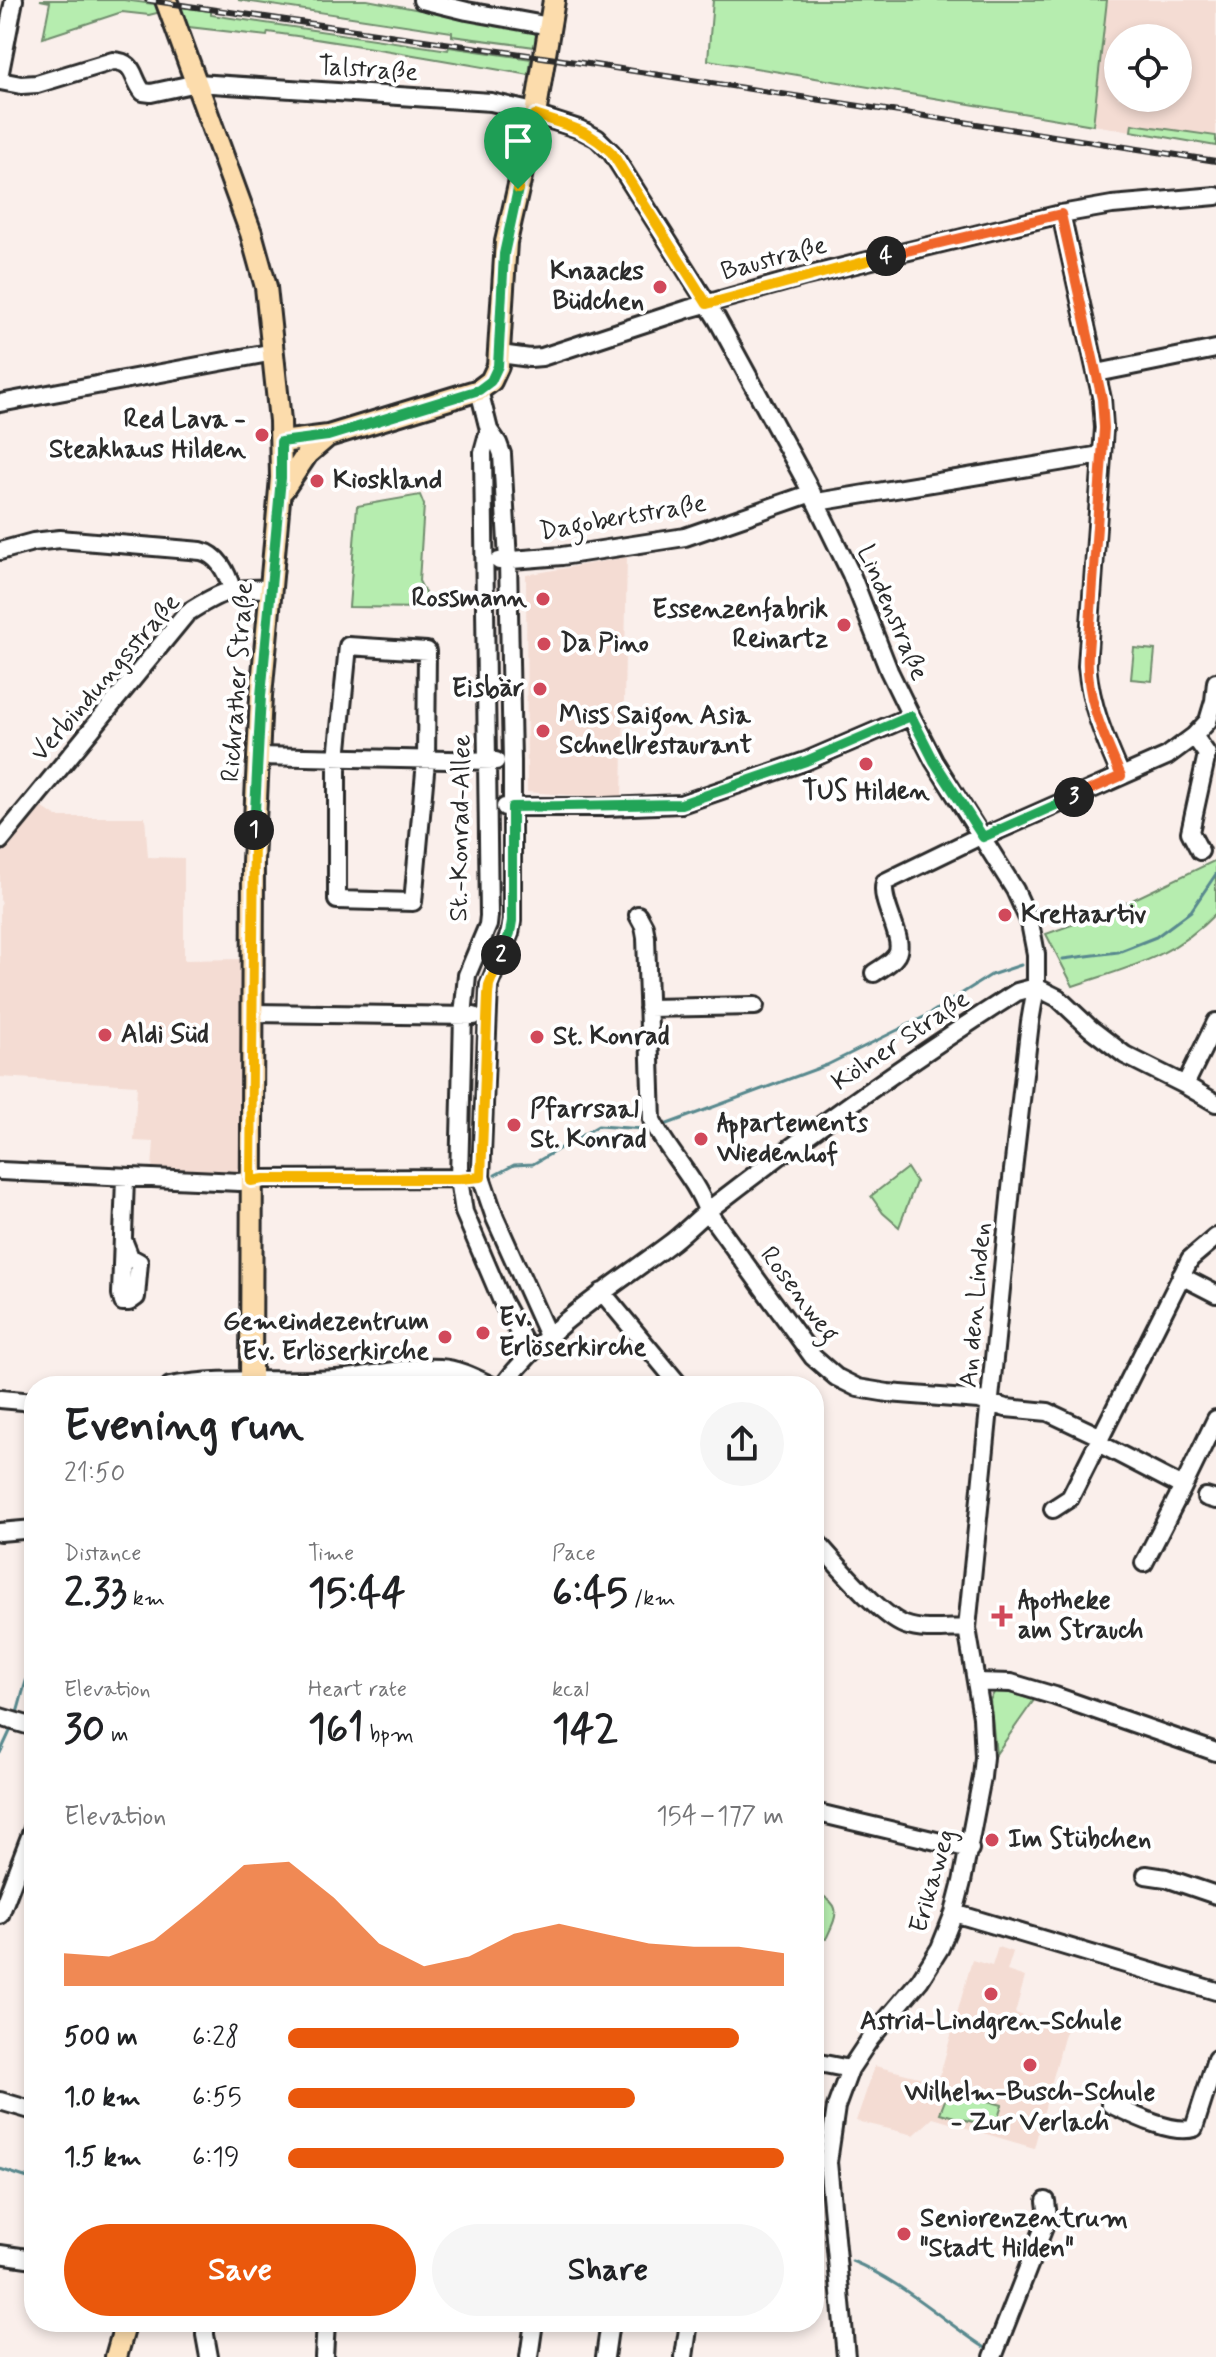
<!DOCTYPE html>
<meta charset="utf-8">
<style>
body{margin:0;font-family:Mynerve,sans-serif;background:#f6f6f6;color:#202124;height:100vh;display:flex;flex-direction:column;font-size:30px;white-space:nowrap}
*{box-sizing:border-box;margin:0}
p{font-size:26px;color:#757577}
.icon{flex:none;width:44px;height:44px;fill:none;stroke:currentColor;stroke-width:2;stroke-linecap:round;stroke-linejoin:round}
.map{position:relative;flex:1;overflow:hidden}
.panel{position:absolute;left:24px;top:1376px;width:800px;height:956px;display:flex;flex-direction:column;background:#fff;border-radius:32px;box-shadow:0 4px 12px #0003}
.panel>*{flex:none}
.controls{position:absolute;left:1104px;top:24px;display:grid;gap:16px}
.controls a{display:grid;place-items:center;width:88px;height:88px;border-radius:50%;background:#fff;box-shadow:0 4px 12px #0003;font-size:40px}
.pin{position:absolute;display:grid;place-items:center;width:68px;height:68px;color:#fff;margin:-82px -34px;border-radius:50% 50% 50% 0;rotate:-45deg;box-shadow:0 0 8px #0007}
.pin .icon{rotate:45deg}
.km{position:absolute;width:40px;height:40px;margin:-20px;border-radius:50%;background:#222;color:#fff;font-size:22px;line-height:40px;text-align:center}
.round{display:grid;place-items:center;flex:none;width:84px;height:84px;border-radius:42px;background:#f6f6f6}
.head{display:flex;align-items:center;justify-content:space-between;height:136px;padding:0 40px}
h1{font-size:44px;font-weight:700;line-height:60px}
.figures{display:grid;grid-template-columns:repeat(3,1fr);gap:12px;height:136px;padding:8px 40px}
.figures div{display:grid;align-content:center}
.figures b{font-size:40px;font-weight:700}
.figures small{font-size:22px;font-weight:400}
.figures p{font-size:22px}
.chart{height:224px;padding:16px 40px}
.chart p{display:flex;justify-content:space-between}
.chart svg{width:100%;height:144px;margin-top:8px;fill:#ea580c;opacity:.7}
.cta{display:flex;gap:16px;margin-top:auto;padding:16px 40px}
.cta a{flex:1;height:92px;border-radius:48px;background:#ea580c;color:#fff;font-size:32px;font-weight:700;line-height:92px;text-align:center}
.cta a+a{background:#f6f6f6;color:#202124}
ul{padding:0 40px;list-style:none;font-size:26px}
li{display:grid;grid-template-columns:128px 96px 1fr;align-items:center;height:60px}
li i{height:20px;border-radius:10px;background:#ea580c}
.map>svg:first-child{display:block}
.built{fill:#f4dcd3;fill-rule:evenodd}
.green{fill:#b6edaf;stroke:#708c6d;stroke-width:2}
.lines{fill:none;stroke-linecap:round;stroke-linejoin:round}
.stream{stroke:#59898e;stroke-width:3}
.minor-casing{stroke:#2b2b2b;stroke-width:22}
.major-casing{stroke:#2b2b2b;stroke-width:26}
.minor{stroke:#fff;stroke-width:16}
.major{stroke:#fcdcac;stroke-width:20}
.rail-casing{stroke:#2b2b2b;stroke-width:6}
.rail{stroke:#fff;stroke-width:3;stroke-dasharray:9;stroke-linecap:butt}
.split-1-casing{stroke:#fff;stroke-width:16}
.split-2-casing{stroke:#fff;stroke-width:16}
.split-3-casing{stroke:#fff;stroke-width:16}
.split-4-casing{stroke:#fff;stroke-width:16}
.split-5-casing{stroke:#fff;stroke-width:16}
.split-1{stroke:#22a559;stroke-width:10}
.split-2{stroke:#f5b400;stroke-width:10}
.split-3{stroke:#22a559;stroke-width:10}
.split-4{stroke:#f0652b;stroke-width:10}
.split-5{stroke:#f5b400;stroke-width:10}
.poi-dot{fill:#d1495b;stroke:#fff;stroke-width:3}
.labels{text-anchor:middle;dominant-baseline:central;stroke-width:8;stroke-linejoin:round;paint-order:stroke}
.street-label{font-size:26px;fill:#2b2b2b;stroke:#fff}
.poi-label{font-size:26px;font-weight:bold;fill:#2b2b2b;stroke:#fff;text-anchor:start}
</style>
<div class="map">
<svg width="1216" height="2357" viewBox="0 0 1216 2357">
<rect width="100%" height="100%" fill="#faefeb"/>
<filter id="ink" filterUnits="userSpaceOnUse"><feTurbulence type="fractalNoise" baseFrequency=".0125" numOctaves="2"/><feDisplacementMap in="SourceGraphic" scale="16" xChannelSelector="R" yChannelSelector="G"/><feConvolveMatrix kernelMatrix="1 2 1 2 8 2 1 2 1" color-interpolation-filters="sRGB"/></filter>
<g filter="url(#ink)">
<path class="built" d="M1107,0h109v136l-84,-12 -1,7 -38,-6zM1118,38h60v60h-60z
M627,557l-5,242 -95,-7 -1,-217z
M40,806l17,11h88l3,40 36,1v102l58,-1 -3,213 -87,-4 2,-26 -20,-1 3,-56 -137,-8v-170l2,-5 -2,-2v-45z
M998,1947l15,5 -6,19 18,6 -10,36 51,17 -32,118 -101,-30 -19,17 -58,-14 19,-55 63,16 34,-122 20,6z"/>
<path class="green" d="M40,0h84l37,5v7l-12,3 -27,-3 -79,26 7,-36z
M238,0h129l165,31 4,4 -1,12 -83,-11v-4z
M713,0h394l-14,125 -385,-65z
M173,6l38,5v4l237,35 1,-3 82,12 -2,16c-88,-15 -173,-31 -261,-43l-1,4 -87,-10z
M1132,124l84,12v10l-85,-15z
M420,495l4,10 -5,76 9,18 -1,9 -78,-1 8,-101z
M1134,648l21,2 -3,31 -21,-2z
M1216,860v53c-43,45 -87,54 -143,73l-27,-52 59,-21z
M907,1168l9,14 -17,45 -16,-14 -12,-17z
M1000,1690l34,10 -38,54 -6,-54 5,-9z
M814,1891c29,14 24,22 12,48l-12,-2z
M949,2090l53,15 -7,23 -55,-15z"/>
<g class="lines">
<path class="stream" d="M1063,959l55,-7 38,-15 35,-26 25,-37
M662,1126l165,-61 99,-49 65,-41 30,-10
M495,1175l19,-10 19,-1 65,-38 47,3
M16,1716c5,-14 10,-43 18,-52
M0,1753l12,-26
M0,2169l34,11
M814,2250l6,1
M852,2261c47,19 89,58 132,86"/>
<defs>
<path id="minor" d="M422,0l45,11 83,15
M0,72l14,-72
M0,81l21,4 16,-1 76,-23c23,1 18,16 30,31l8,1 46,-10 294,19 34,8 10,5 44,14 18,9 15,15 105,166 89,163 45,92 38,97 22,45 23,45 81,129 15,33 6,31v33l-6,35 -18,157 -45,449 15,89 2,40 -2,20 -20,105 -8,31 -14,35 -20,32 -50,59 -20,30 -14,38 -8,55 18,195
M1061,214l41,185 2,29 -17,238c4,42 18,73 34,110
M500,354l30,4 12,-1 146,-48 118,-33 255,-62 51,-9 104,-9
M1097,373l119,-24
M479,390l10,40 9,13 4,11 6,107 4,200v160l-2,12 -21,52 -8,192 14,41 54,120
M0,403l274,-51
M489,430l-6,22 6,464 -1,9 -21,50 -4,41 -4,163 5,33 38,89 28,52
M817,502l284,-47
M0,551l33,-9 27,-3 141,12c18,4 26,22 31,38
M499,561l63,-5 123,-19 127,-44
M348,646l79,5 -1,110 -13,141 -76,-2v-141z
M1194,736l13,18 -17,78 10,19
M257,756l239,5
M505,807h102l74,-3 125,-43 105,-45
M983,837l184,-81 27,-20 14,-15 6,-20 2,-19
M0,841l187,-228c34,-22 45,-26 84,-24
M638,915l6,11 2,11 6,183c16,33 43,57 55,91l106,146 23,20 22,11 30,5 91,7 27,8 42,4 53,25
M874,973c7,-5 16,-9 21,-16 14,-15 -17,-54 -10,-75l97,-47
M1036,987l22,11 33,31 34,26 60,30 31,18
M648,1008l107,-2
M252,1013l222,3
M1185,1085l31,-63
M0,1171l239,11 25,-3 202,-1
M124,1242l6,15 9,5 -3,35 -7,5h-6l-2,-8 4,-116
M1181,1276l35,18
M602,1292l78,94
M170,1386c55,-10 110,-3 166,-7 35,-2 69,-13 104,-11 18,1 35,10 52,18
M503,1386c43,-59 108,-98 165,-141 15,-11 28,-25 42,-36 99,-77 201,-150 307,-217l19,-5
M0,1399l34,3
M1098,1443l85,44 33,-68
M1206,1497l10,3
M1053,1509l17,-11 120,-239 26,-22
M0,1532l34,-3
M814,1539c20,22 65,76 91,86 19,7 42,3 62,3
M1144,1563l39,-76
M977,1682l34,1 44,13 161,56
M0,1717l34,10
M814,1812l156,37
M1146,1875l20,3 50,17
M954,1913l262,78
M0,1915l34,-89
M814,2062l36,7
M0,2101l34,10
M1110,2104c21,10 62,31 84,24l22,-69
M0,2254l34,5
M205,2322v13l4,22
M324,2357l2,-35
M529,2357l5,-35
M605,2357l5,-35
M684,2357l5,-35
M993,2357l55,-140 -2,-16"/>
<path id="major" d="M166,0l85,233 15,54 14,134 1,57 -20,218 -8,166 -2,524
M281,442l47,-6 151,-46 12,-9 7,-15 8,-124 29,-127 19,-115
M283,490l24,-36 21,-18
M116,2357l10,-35"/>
</defs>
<use href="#minor" class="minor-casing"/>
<use href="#major" class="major-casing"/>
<use href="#minor" class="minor"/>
<use href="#major" class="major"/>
<defs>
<path id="rail" d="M147,0l409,59 660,102"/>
</defs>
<use href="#rail" class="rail-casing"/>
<use href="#rail" class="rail"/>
</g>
</g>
<g class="lines" filter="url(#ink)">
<defs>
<path id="split-1" d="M254,830l7,-134 20,-218v-36l47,-6 151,-46 12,-9 7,-15 6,-112 14,-65"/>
<path id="split-2" d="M254,830l-3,351 13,-2h195l22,-2 7,-182 1,-10 12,-30"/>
<path id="split-3" d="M501,955l9,-22 2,-12v-114l169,-3 125,-43 105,-45 23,45 49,76 91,-40"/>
<path id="split-4" d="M886,256l175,-42 41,185 2,29 -16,225c-3,45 16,83 33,123l-47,21"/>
<path id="split-5" d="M518,189l17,-74c32,11 52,13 77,38l95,151 179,-48"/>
</defs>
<use href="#split-1" class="split-1-casing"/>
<use href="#split-2" class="split-2-casing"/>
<use href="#split-3" class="split-3-casing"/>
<use href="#split-4" class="split-4-casing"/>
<use href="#split-5" class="split-5-casing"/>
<use href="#split-1" class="split-1"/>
<use href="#split-2" class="split-2"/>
<use href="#split-3" class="split-3"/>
<use href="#split-4" class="split-4"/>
<use href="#split-5" class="split-5"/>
</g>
<g class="poi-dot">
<circle cx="660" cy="287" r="8"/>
<circle cx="262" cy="435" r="8"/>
<circle cx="317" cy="481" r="8"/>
<circle cx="543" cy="599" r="8"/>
<circle cx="844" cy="625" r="8"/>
<circle cx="544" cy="644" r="8"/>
<circle cx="540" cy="689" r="8"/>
<circle cx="543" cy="731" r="8"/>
<circle cx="866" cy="764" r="8"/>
<circle cx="1005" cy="915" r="8"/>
<circle cx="105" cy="1035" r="8"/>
<circle cx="537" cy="1037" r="8"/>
<circle cx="514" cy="1125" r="8"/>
<circle cx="701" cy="1139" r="8"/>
<circle cx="483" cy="1333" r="8"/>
<circle cx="445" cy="1337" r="8"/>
<path d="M998 1604h8v8h8v8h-8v8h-8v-8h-8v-8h8z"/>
<circle cx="992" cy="1840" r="8"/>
<circle cx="991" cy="1994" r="8"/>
<circle cx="1030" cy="2065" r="8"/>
<circle cx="904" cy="2234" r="8"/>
</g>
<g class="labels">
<g class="street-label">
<text transform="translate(368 70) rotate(4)">Talstraße</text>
<text transform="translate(774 259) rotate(-15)">Baustraße</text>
<text transform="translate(623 518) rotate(-10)">Dagobertstraße</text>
<text transform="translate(892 613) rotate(67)">Lindenstraße</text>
<text transform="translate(106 678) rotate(-49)">Verbindungsstraße</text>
<text transform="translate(238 682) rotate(-86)">Richrather Straße</text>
<text transform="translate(461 828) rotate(-89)">St.-Konrad-Allee</text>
<text transform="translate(901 1041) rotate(-34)">Kölner Straße</text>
<text transform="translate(799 1295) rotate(53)">Rosenweg</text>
<text transform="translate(976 1305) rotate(-85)">An den Linden</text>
<text transform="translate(933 1881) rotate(-74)">Erikaweg</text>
</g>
<g class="poi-label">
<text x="644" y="272" text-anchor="end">Knaacks<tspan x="644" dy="30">Büdchen</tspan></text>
<text x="246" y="420" text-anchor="end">Red Lava -<tspan x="246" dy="30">Steakhaus Hilden</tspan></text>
<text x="333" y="481">Kioskland</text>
<text x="527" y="599" text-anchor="end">Rossmann</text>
<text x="828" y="610" text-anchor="end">Essenzenfabrik<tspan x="828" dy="30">Reinartz</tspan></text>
<text x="560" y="644">Da Pino</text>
<text x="524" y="689" text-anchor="end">Eisbär</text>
<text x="559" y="716">Miss Saigon Asia<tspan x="559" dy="30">Schnellrestaurant</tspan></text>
<text x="866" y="792" text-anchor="middle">TUS Hilden</text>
<text x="1021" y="915">KreHaartiv</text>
<text x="121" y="1035">Aldi Süd</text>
<text x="553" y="1037">St. Konrad</text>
<text x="530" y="1110">Pfarrsaal<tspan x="530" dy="30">St. Konrad</tspan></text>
<text x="717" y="1124">Appartements<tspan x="717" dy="30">Wiedenhof</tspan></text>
<text x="499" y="1318">Ev.<tspan x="499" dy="30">Erlöserkirche</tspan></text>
<text x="429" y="1322" text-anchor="end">Gemeindezentrum<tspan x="429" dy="30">Ev. Erlöserkirche</tspan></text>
<text x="1018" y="1601">Apotheke<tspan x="1018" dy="30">am Strauch</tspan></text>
<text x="1008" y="1840">Im Stübchen</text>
<text x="991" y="2022" text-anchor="middle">Astrid-Lindgren-Schule</text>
<text x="1030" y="2093" text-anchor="middle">Wilhelm-Busch-Schule<tspan x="1030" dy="30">- Zur Verlach</tspan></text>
<text x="920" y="2219">Seniorenzentrum<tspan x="920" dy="30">"Stadt Hilden"</tspan></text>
</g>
</g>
</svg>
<div class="controls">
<a><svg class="icon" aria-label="locate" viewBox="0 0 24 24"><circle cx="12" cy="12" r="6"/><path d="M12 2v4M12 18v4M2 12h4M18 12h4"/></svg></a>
</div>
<div class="pin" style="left:518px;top:189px;background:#1e9e55"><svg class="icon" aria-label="arrive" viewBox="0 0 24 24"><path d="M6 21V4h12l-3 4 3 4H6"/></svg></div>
<b class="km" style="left:254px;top:830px">1</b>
<b class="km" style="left:501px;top:955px">2</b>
<b class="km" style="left:1074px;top:797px">3</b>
<b class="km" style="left:886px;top:256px">4</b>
<section class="panel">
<div class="head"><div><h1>Evening run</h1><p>21:50</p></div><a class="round"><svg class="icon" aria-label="share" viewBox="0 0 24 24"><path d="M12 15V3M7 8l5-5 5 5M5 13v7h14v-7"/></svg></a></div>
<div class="figures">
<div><p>Distance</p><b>2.33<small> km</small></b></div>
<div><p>Time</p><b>15:44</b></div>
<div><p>Pace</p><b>6:45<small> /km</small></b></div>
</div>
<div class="figures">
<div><p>Elevation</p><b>30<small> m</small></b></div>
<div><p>Heart rate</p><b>161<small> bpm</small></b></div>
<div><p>kcal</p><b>142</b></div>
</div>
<div class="chart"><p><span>Elevation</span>154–177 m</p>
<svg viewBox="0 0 160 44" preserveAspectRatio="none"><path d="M0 44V34L10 35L20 30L30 19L40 7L50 6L60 17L70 31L80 38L90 35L100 28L110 25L120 28L130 31L140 32L150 32L160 34V44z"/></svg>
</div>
<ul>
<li><b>500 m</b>6:28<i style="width:91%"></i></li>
<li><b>1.0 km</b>6:55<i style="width:70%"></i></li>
<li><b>1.5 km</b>6:19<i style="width:100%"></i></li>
</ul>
<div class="cta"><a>Save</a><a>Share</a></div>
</section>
</div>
